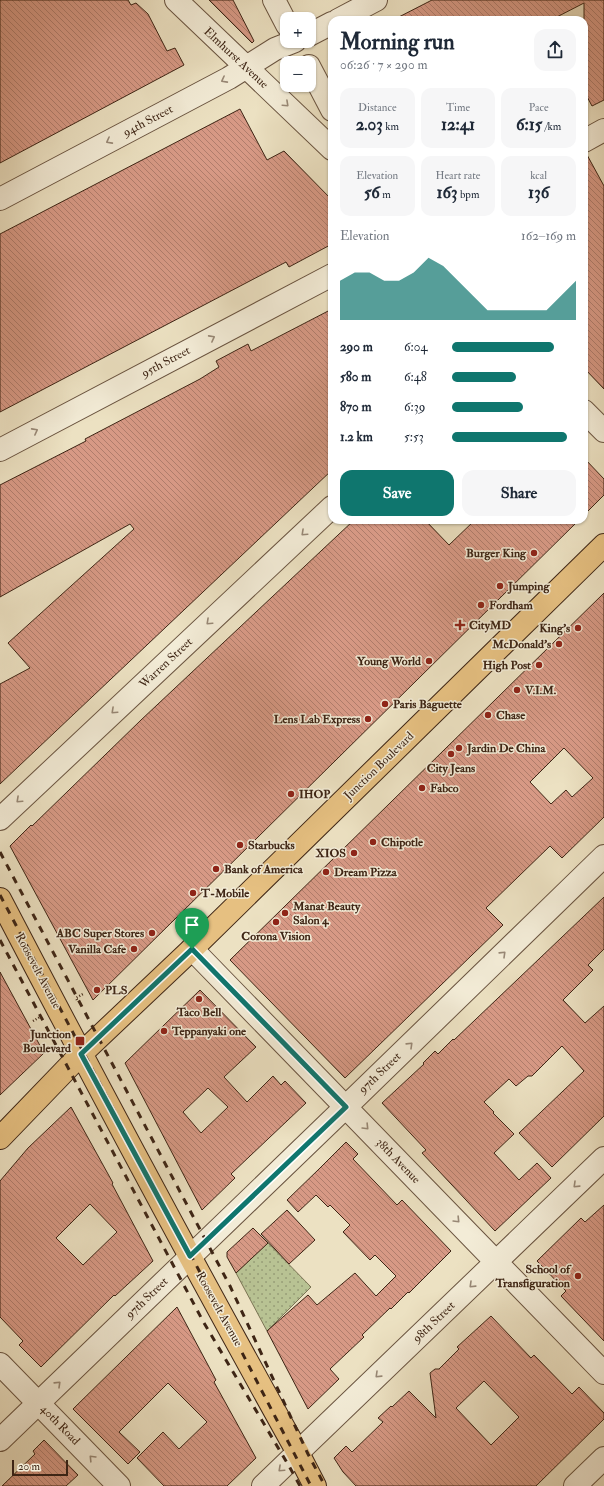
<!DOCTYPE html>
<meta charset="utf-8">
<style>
body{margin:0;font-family:"IM FELL Double Pica",serif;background:#f6f6f7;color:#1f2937;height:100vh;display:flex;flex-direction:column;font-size:15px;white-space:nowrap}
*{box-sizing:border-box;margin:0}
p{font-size:13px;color:#747a83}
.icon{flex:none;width:22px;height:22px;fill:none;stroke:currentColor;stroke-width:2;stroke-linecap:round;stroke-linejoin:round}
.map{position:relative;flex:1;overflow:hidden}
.drawer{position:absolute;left:328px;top:16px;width:260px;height:508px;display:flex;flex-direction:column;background:#fff;border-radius:12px;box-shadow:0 1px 3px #0004}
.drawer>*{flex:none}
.fabs{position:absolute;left:280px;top:12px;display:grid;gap:8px}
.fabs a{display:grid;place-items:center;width:36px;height:36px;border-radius:8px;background:#fff;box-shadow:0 1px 3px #0004;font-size:20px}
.scale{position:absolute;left:12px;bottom:10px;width:56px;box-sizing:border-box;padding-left:4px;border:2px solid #3e2515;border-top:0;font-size:11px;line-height:14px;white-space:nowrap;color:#3e2515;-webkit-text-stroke:3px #f3ecd7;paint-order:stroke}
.pin{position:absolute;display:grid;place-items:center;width:34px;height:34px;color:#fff;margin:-41px -17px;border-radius:50% 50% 50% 0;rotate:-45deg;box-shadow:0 0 4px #0007}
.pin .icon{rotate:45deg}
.round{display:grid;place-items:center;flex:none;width:42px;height:42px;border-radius:12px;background:#f6f6f7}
.headline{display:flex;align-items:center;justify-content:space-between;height:68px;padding:0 12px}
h1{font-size:22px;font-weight:700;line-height:30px}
.stats{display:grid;grid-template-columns:repeat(3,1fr);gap:6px;height:68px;padding:4px 12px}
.stats div{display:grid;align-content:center;border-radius:10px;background:#f6f6f7;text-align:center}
.stats b{font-size:17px;font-weight:700}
.stats small{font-size:11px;font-weight:400}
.stats p{font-size:11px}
.chart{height:112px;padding:8px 12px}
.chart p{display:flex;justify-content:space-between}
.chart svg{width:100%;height:72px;margin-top:4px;fill:#0f766e;opacity:.7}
.action{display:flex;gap:8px;margin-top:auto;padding:8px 12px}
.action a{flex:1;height:46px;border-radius:12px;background:#0f766e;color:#fff;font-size:16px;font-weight:700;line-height:46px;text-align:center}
.action a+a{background:#f6f6f7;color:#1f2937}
ul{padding:0 12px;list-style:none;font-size:13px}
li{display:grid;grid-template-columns:64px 48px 1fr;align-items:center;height:30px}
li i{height:10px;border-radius:5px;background:#0f766e}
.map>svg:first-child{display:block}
.grass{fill:url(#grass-dots);stroke:#7b7454}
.building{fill:url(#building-back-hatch);stroke:#3e2515;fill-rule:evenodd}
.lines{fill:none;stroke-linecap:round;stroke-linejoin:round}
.minor-casing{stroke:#6a5440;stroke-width:24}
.major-casing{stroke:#3e2515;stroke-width:24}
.path{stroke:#3e2515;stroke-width:2.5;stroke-dasharray:1 2;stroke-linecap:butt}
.minor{stroke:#f3ecd7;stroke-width:22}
.major{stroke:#e6c081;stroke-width:22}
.rail{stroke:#3e2515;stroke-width:3;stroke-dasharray:7 7;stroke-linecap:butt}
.oneway{stroke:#988876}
.route-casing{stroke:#fff;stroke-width:8}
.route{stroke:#0f766e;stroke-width:5}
.poi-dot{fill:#8f2418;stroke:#f3ecd7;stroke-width:1.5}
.labels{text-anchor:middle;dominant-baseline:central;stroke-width:3;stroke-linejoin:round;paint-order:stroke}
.street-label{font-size:12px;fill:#3e2515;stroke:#f3ecd7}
.poi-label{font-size:12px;font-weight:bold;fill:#3e2515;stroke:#f3ecd7;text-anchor:start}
</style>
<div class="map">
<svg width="604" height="1486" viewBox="0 0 604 1486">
<defs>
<pattern id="grass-dots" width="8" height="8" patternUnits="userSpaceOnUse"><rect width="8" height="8" fill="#b8c293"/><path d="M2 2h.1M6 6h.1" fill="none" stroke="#979d77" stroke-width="1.8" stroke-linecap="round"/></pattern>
<pattern id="building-back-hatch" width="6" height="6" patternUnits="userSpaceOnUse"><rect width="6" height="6" fill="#d79985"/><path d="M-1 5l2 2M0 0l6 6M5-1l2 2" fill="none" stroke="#b07d6c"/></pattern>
</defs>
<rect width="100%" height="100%" fill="#ece1c2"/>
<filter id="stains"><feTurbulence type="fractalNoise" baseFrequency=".005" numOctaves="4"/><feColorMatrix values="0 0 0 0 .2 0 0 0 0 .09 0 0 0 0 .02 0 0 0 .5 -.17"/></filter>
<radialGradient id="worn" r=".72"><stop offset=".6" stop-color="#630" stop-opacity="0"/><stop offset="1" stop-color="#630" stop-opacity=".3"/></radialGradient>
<path class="grass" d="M268,1243l43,44 -44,44 -31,-58z"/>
<path class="building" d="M0,0h128l3,5 5,-2 12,11 19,37 8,-3 9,17 -184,98z
M209,0h24l21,41 -2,2z
M432,0h172v100l-12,6 -8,-15v-88l-33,17h-158z
M240,109l27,51 17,-9 48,49v44l-43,23 -3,-5 -286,150v-178z
M584,153h2l18,33v203l-20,-21z
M332,309v161l-332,314v-100l30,-16 -22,-25 126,-114 -4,-5 -130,73v-112l86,-44 -1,-2 115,-60 19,-12 -3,-6 32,-17 3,7z
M584,458l20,21v16l-20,20z
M354,520h71l24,25 26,-25h104l-486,480 -83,-154 21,-21 1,1 109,-106z
M604,593v224l-42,41 -12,-12 -64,62 17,17 -158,153 -115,-118zM564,748l29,30 -21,19 -6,-7 -15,14 -21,-22z
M604,897v52l-16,16 5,5 -30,30 22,23 19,-17v110l-52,51 -33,-34 65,-62 -22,-25 -30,30h-4l-12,10 -7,-7 -25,23 10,10 -1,1 21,21 -20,19 25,27 18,-17 14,15 -56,53 -73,-78 4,-3 -44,-47 42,-39 -1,-1 12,-12 3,3 15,-15 1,1z
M0,972l44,81 -44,42z
M200,990l56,57 -32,30 23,25 26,-26 8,9 4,-4 21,22 -75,71 4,4 -33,32 -77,-147zM208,1088l20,19 -27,26 -18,-21z
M71,1107l42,76 -1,1 41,77 -38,35 -1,-1 -73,72 -22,-22 4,-4 -23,-24v-136l28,-33zM90,1204l27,28 -34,33 -27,-27z
M346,1142l12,12 -5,5 44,46 5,-5 49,51 -42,42 -1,-1 -17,17 -1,-1 -28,27 2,2 -34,32 9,10 -31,30 -41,-78 41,-36 9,10 38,-32 21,23 20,-20 -21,-21 -5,5 -27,-28 7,-7 -20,-20 -2,2 -12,-12 -18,17 -11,-12 32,-31z
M604,1205v136l-43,-45 5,-5 -29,-30 44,-43 4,4z
M287,1210l28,30 -26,24 -28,-30z
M253,1228l15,15 -32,30 -9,-16v-5z
M177,1307l39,73 -2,2 42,76 -29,28h-63l-27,-28 26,-26 16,17 28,-27 -39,-39 -49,49 21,20 -12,12 -55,-55z
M491,1316l40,42 3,-3 38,39 7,-7 25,26v6l-68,67h-180l-13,-14 -9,-14 12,-12 6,6 31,-30 -5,-4 13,-12 1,1 17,-16 27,27 -6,-45 5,-4h4l20,-20 -2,-2zM484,1381l35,36 -28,28 -35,-37z
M44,1440l34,35 -12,11h-64l33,-32 -2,-3z"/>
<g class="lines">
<defs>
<path id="minor" d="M176,0l156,149
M274,0l13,25
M338,20l38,-20
M309,35l23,-12
M309,66l23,44
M584,141l20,-11
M0,199l229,-121 46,-29 20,-8
M584,411l20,20
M0,450l332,-175
M0,819l332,-312
M192,949l412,424
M0,1364l119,122
M0,1440l358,-345 246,-239
M263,1486l341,-328
M575,1486l29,-28"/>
<path id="major" d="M0,899c97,186 196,371 298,554l17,33
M0,1138l81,-84 111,-105 412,-404"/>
</defs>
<use href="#minor" class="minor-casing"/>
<use href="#major" class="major-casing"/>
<path class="path" d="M77,1000l-1,-2 7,-4
M33,1021l7,-4"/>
<use href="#minor" class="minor"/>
<use href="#major" class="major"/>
<path class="rail" d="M0,852l230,434 78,168 17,32
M0,895l221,417 90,174
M0,940l204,383 85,143 11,20"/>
</g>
<defs><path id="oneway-chevron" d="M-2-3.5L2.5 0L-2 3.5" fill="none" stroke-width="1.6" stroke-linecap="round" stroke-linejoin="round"/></defs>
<g class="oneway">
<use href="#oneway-chevron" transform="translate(224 80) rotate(152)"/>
<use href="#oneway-chevron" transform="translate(286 104) rotate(43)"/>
<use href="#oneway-chevron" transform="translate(109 141) rotate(152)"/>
<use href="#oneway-chevron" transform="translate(212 338) rotate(-28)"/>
<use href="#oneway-chevron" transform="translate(35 431) rotate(-28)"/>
<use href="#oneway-chevron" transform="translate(304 533) rotate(137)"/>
<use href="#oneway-chevron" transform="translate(209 622) rotate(137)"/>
<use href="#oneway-chevron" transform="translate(114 711) rotate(137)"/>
<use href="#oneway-chevron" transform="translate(19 800) rotate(137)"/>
<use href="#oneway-chevron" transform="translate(503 954) rotate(-44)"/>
<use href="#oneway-chevron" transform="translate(410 1045) rotate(-44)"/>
<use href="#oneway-chevron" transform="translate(366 1127) rotate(46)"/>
<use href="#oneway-chevron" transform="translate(576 1185) rotate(136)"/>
<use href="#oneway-chevron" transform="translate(457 1220) rotate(46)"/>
<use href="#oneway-chevron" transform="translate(472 1285) rotate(136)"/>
<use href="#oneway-chevron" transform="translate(378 1375) rotate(136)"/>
<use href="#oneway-chevron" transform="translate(58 1384) rotate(-44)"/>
<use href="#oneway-chevron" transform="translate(92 1458) rotate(-134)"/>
<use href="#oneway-chevron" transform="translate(281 1469) rotate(137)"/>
</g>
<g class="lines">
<defs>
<path id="route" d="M192,949l154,158 -156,149 -109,-202z"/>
</defs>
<use href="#route" class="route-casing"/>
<use href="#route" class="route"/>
</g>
<g class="poi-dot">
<circle cx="534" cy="553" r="4"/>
<circle cx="500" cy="586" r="4"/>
<circle cx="481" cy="605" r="4"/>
<path d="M458 619h4v4h4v4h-4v4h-4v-4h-4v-4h4z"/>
<circle cx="578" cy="628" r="4"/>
<circle cx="559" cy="644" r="4"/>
<circle cx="429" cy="661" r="4"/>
<circle cx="539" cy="665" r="4"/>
<circle cx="517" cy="690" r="4"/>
<circle cx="385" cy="704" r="4"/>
<circle cx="488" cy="715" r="4"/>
<circle cx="368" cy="719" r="4"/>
<circle cx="459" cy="748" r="4"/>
<circle cx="451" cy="754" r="4"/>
<circle cx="422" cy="788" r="4"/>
<circle cx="291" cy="794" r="4"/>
<circle cx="373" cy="842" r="4"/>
<circle cx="240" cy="845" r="4"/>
<circle cx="354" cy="853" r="4"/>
<circle cx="216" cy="869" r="4"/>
<circle cx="326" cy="872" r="4"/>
<circle cx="193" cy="893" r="4"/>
<circle cx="285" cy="913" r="4"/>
<circle cx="276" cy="922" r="4"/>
<circle cx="152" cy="933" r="4"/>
<circle cx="134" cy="949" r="4"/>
<circle cx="97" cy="990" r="4"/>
<circle cx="199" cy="999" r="4"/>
<circle cx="164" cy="1031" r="4"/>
<rect x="75" y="1036" width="10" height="10" rx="2"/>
<circle cx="578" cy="1276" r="4"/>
</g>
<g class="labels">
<g class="street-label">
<text transform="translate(236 58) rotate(43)">Elmhurst Avenue</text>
<text transform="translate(148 121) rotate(-28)">94th Street</text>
<text transform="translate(166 362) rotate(-28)">95th Street</text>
<text transform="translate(166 663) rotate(-43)">Warren Street</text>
<text transform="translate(379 766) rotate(-44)">Junction Boulevard</text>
<text transform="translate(38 971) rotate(62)">Roosevelt Avenue</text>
<text transform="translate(380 1073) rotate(-44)">97th Street</text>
<text transform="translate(398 1161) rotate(46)">38th Avenue</text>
<text transform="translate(147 1298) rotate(-44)">97th Street</text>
<text transform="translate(219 1309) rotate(61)">Roosevelt Avenue</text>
<text transform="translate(434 1322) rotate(-44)">98th Street</text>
<text transform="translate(60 1425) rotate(46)">40th Road</text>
</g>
<g class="poi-label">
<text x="526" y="553" text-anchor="end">Burger King</text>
<text x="508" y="586">Jumping</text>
<text x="489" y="605">Fordham</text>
<text x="469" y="625">CityMD</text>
<text x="570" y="628" text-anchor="end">King's</text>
<text x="551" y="644" text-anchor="end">McDonald's</text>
<text x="421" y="661" text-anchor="end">Young World</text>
<text x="531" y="665" text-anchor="end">High Post</text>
<text x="525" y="690">V.I.M.</text>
<text x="393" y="704">Paris Baguette</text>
<text x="496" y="715">Chase</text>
<text x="360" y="719" text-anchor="end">Lens Lab Express</text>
<text x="467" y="748">Jardin De China</text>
<text x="451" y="768" text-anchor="middle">City Jeans</text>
<text x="430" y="788">Fabco</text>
<text x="299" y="794">IHOP</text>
<text x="381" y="842">Chipotle</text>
<text x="248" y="845">Starbucks</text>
<text x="346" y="853" text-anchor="end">XIOS</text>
<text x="224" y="869">Bank of America</text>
<text x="334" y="872">Dream Pizza</text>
<text x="201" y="893">T-Mobile</text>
<text x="293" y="906">Manat Beauty<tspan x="293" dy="14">Salon 4</tspan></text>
<text x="144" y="933" text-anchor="end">ABC Super Stores</text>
<text x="276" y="936" text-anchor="middle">Corona Vision</text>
<text x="126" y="949" text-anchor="end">Vanilla Cafe</text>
<text x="105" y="990">PLS</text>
<text x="199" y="1012" text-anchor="middle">Taco Bell</text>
<text x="172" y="1031">Teppanyaki one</text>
<text x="71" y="1034" text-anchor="end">Junction<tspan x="71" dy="14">Boulevard</tspan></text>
<text x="570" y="1269" text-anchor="end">School of<tspan x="570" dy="14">Transfiguration</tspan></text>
</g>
</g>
<rect width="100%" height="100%" filter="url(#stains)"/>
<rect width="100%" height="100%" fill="url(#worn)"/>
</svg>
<div class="fabs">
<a>+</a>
<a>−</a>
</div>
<div class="scale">20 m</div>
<div class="pin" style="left:192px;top:949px;background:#1e9e55"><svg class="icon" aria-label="arrive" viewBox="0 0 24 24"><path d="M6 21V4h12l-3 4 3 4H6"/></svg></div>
<section class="drawer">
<div class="headline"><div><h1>Morning run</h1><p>06:26 · 7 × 290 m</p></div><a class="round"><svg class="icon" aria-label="share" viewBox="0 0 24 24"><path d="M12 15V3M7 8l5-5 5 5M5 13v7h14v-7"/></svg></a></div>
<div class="stats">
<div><p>Distance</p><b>2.03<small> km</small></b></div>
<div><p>Time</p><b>12:41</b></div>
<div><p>Pace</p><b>6:15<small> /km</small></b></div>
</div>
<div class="stats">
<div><p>Elevation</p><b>56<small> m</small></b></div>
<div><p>Heart rate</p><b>163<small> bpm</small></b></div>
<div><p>kcal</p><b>136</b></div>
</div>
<div class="chart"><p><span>Elevation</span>162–169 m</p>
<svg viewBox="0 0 160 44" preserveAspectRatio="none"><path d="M0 44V20L10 15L20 15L30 20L40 20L50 15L60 6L70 11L80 20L90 29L100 38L110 38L120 38L130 38L140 38L150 29L160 20V44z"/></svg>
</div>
<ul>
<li><b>290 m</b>6:04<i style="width:82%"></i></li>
<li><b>580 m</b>6:48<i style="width:52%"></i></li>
<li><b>870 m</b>6:39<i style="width:57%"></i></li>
<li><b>1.2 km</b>5:53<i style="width:93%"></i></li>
</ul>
<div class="action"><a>Save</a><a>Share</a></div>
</section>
</div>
